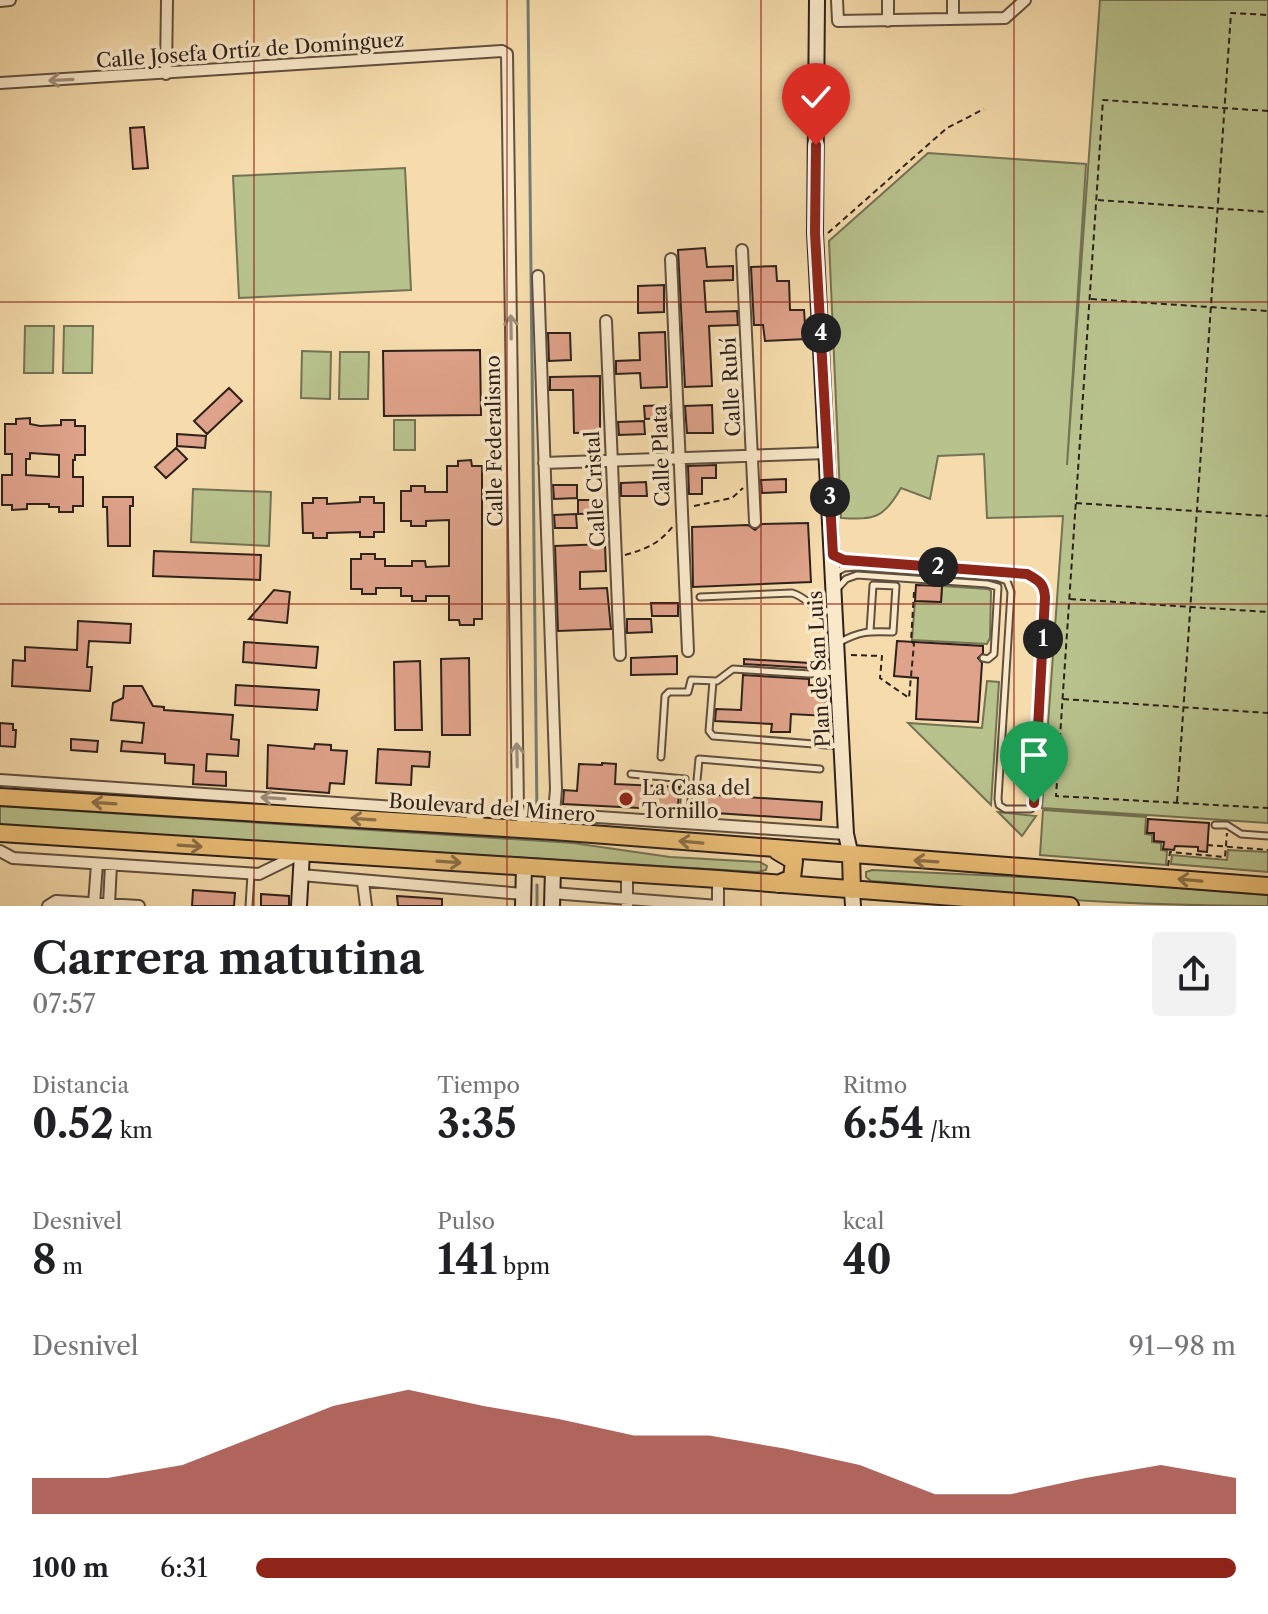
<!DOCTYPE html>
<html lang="es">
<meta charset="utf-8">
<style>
body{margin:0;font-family:"Libre Caslon Text",serif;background:#f2f2f2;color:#202124;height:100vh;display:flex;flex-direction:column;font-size:30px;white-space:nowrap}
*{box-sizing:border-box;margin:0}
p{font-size:26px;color:#757577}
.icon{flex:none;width:44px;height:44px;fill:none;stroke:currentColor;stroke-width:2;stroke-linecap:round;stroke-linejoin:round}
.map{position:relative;height:906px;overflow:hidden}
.sheet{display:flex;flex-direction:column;background:#fff;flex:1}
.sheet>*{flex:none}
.pin{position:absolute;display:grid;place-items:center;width:68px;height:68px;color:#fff;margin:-82px -34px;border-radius:50% 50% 50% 0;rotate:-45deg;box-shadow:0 0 8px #0007}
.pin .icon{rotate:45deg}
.km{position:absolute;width:40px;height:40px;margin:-20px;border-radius:50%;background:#222;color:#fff;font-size:22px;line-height:40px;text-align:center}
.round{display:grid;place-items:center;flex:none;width:84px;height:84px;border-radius:8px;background:#f2f2f2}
.head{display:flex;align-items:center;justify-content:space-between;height:136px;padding:0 32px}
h1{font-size:44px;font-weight:700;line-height:60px}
.stats{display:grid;grid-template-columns:repeat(3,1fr);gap:12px;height:136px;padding:8px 32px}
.stats div{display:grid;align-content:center}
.stats b{font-size:40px;font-weight:700}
.stats small{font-size:22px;font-weight:400}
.stats p{font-size:22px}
.chart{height:224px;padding:16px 32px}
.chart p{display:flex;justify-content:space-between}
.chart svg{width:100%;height:144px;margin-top:8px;fill:#8f2418;opacity:.7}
ul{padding:0 32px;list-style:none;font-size:26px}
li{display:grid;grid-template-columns:128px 96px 1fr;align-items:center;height:60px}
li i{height:20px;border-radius:10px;background:#8f2418}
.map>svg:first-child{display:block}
.green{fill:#b8c28d;stroke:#737254;stroke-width:2}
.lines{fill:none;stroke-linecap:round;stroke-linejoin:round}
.stream{stroke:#727c76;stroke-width:3}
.building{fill:#dfa28a;stroke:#2e211b;stroke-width:2;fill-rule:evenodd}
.lane-casing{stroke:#60503f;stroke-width:9}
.street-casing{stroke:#60503f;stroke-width:14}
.secondary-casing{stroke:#2e211b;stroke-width:18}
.primary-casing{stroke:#2e211b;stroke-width:20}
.path{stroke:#2e211b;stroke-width:2;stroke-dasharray:6 4;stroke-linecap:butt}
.lane{stroke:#f9e8c9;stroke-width:5}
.street{stroke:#f9e8c9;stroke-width:10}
.secondary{stroke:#f9e8c9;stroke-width:14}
.primary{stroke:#ebbe76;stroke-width:16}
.oneway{stroke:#9e8e7b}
.oneway2{stroke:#8c7048}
.route-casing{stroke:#fff;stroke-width:16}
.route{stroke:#8f2418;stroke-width:10}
.grid{fill:none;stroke:#8f2418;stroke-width:2;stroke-opacity:0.55}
.poi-dot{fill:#8f2418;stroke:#f9e8c9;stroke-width:3}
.labels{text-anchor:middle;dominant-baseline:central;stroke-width:7;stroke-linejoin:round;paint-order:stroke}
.street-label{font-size:20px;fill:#2e211b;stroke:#f9e8c9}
.poi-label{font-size:20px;fill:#2e211b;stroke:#f9e8c9;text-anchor:start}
</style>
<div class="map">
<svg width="1268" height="906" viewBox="0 0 1268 906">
<rect width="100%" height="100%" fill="#f6dcac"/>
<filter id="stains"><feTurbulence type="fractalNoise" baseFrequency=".0025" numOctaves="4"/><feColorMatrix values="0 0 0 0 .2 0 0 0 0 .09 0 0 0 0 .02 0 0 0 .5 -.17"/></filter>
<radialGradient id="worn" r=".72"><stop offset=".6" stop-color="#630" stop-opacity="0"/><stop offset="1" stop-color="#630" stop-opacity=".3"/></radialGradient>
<path class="green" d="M1100,0h168v823l-226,-15 21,-292 -76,2 -3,-64 -46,2 -8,43 -29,-11c-17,30 -26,32 -60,30l-12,-277 99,-88 158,11 -19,301z
M405,168l6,122 -172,8 -6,-122z
M25,326h29l-1,47h-29z
M64,326h29l-1,47h-29z
M302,351l29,1 -1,47 -29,-1z
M340,352h29l-1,47h-29z
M394,420h21v30h-21z
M193,489l78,3 -2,54 -78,-4z
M942,586l46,3 3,2 -1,47 -3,6 -75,-4 3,-39 26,1z
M987,681l12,1 -8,123 -83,-82 74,5z
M0,806l573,37 97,14 90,5 7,4 -1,4 -9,2 -757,-46z
M1043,810l103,7 -1,17 7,1v7l9,1v7l6,1 -1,14 -126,-10z
M998,812l38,4 -14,20z
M1228,850l40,2v20l-97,-8 1,-9 55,5z
M872,870l194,9 202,16v11c-90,0 -179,-4 -269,-11 -43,-4 -85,-12 -128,-14l-5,-4v-5z"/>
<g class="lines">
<path class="stream" d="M528,0l9,816
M537,885v21"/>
</g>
<path class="building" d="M144,127l4,41 -15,1 -3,-41z
M705,248l2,19 26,-1v14l-29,1 2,31 31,-1 1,14 -29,1 3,60 -27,1 -7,-137z
M776,266l1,15h12l1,29h14l2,29 -41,2 -2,-16h-9l-3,-58z
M664,285v27l-26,1v-27z
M665,332l2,55 -26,1 -1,-15 -24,1v-13l24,-1 -1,-27z
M548,333h22l1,27 -22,1z
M480,350l1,65 -97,1 -1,-65z
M600,376v56l-26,1 -1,-43h-23v-13z
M229,388l13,13 -35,33 -13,-13z
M669,405l1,13 -25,1 -1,-13z
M712,405l1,28h-26l-2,-27z
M30,418v6l10,2 21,-1v-5h14v6h10v29h-10v5h-2v17h10v29h-10v6h-14v-5h-10v-3h-22v5l-15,1v-5h-10v-30h10v-21h-7v-30h11v-5zM30,453l29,2v22l-33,-2v-16h4z
M644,421l1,13 -26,1 -1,-13z
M177,434l29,2 -1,12 -28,-2z
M176,448l11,11 -21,19 -11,-11z
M471,460l1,6h10v153h-8v6h-14l-1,-5h-10v-24h-23v5h-14v-5h-11v-8h-25v6h-14v-5h-11v-30h10v-5h14v5h10v7h27v-5h13l1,6 23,-1v-46l-23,1v5h-15v-5h-10v-30h10v-5h14v6h22v-26h11v-5z
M716,465v13h-14v16h-13l-1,-28z
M786,479v13l-24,1 -1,-13z
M646,482l1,14h-26v-13z
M553,485h24v13l-23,1z
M103,497h30v9h-3v40h-22l-1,-39h-4z
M360,497h14v6h10v29h-10v5h-14v-5l-33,1v5h-14v-5h-10l-1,-30h11v-5h14v6l33,-2z
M578,500h26v13l-26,1z
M576,514l1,14h-22l-1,-13z
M808,523l3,59 -118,5 -1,-60 56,-2 7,5 7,-6z
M605,544l1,27 -26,1v17l27,-1 4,41 -53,2 -3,-85z
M154,551l107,4 -1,25 -107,-4z
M916,585l26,1 -1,16 -26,-1z
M274,590l16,2 -3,31 -38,-4z
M651,603h27v13h-26z
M627,619h24l1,13 -25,1z
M78,621l53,3 -1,19 -41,-2 -2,26h5l-2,24 -78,-5 1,-26 12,1v-14l52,3z
M897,641l86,5v7l-5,5 4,5 -4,59 -62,-3 2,-41 -24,-2z
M244,642l74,5 -2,21 -73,-6z
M677,656v18l-46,1v-17z
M469,658l1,77h-28l-1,-76z
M744,659l66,4v5l-66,-4z
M420,661l2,69h-27l-1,-68z
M743,675l66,4v6l15,1 3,30 -36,-2 -1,18h-19l1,-8 -57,-3 1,-12 25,1z
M236,685l83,5 -2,20 -82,-5z
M124,686h18l11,20 11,1v3l69,5 -2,24 8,1 -1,16 -31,-2 -1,17 20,1v14l-33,-2 1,-19 -29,-2v-9l-44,-3 1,-10 20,2 2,-20 -33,-3 2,-17 10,-5z
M0,723l13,1v6h3l-1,17 -15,-1z
M71,739l27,2 -1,11 -26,-2z
M315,744l16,1v5l16,1 -3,33 -14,-1 -1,10 -62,-5 1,-43 46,4z
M378,749l52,3 -1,15 -17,-1 -1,19 -35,-2z
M602,763l14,1 -1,20 64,3 -1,23 -115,-6 1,-14 13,1 2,-27 23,1z
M701,794l121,8 -1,18 -121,-8z
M1148,819l61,4 -2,29 -9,-1v-4l-23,-1 -1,4 -11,-1 1,-7 -10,-1v-8h-7z
M193,890l42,3 -1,13h-42z
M261,894l28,2v10h-28z
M397,896l45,3v7h-44z"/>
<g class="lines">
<defs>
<path id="lane" d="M833,555l11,5 14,1 169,13c11,6 17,9 18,23l-11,206 -3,6h-26l-6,-4 -1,-6 13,-207 -4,-11 -11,-4 -139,-10 -13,1 -9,5
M836,590l10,-11 11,-4 130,9 11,3 -4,67 -6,5 -5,-1
M700,597l92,-4c18,5 18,19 40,18
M838,643c22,-12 31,-12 55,-11l3,-46 -23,-1 -3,46
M713,681l-4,50 4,5 126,10
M661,757l4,-61 4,-4h19l3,-12 26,1 16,-12 77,5 24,-2
M631,774l54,5 -2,43
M693,823l6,-64 121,10
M1215,825h12l14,9 27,2
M249,906l2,-31"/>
<path id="street" d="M837,0l1,21 167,-3 20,-18
M888,0v21
M953,0v19
M0,1l10,-1
M166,74l1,-74
M0,83l502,-32 5,3 11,753 2,9 11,14
M742,250l13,272
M671,259l17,392
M538,276l18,513 -2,25
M606,321l14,334
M544,463l283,-10
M0,780l468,32 16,14
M553,831l1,-17 292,20
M0,851l13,7 246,16 43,-21
M301,875l222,19
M363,882l3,24
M552,893l166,13
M94,904l3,-40
M109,904l2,-39
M48,906l8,-5 83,5
M627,906v-33
M718,906v-27"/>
<path id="secondary" d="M817,0l-2,233 31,601 5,22
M852,890l1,16
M299,906l3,-53
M523,906l1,-39
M552,906l1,-37"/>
<path id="primary" d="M0,797l553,34 715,55
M0,833l718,46 352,27
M777,851l17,10 -2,17 -14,6
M851,856l1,34"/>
</defs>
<use href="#lane" class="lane-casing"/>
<use href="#street" class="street-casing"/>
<use href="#secondary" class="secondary-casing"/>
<use href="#primary" class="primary-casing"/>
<path class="path" d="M1268,111l-165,-11 -47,696 212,12
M1098,200l170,12
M828,233l119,-105 37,-19
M1091,299l177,12
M1076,503l192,13
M694,506l38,-8 11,-10
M625,555c21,-6 34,-11 48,-29
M1070,599l198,13
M851,655l31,1 -2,22 29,20 5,-54 -3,-3 3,-49
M1063,699l205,14
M1177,802l54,-789 37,2
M1207,845l61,5
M1168,866l2,-14 55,5 2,-24"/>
<use href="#lane" class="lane"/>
<use href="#street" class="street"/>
<use href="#secondary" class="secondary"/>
<use href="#primary" class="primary"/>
</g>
<defs><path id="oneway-shaft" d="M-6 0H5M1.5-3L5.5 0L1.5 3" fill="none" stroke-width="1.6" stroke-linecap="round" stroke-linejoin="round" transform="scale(2)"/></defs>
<g class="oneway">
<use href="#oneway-shaft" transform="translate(61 80) rotate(177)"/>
<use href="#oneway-shaft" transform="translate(511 327) rotate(-91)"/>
<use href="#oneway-shaft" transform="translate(517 755) rotate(-91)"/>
<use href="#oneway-shaft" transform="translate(273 798) rotate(-176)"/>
</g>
<g class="oneway2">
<use href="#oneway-shaft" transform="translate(104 803) rotate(-176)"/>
<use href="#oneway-shaft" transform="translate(363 819) rotate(-176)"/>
<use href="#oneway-shaft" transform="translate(691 842) rotate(-175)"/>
<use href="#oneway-shaft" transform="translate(190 846) rotate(4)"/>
<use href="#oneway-shaft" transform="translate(926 861) rotate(-176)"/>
<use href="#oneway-shaft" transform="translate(449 862) rotate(4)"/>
<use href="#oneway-shaft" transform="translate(1190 880) rotate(-175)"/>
</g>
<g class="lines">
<defs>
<path id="route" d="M816,145l-1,88 18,322 11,5 14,1 169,13c11,6 17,9 18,23l-11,206"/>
</defs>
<use href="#route" class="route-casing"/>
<use href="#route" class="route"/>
</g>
<path class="grid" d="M254,0v906M507,0v906M761,0v906M1014,0v906M0,302h1268M0,604h1268"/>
<circle class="poi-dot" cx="626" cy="799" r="8"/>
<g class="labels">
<g class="street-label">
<text transform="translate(250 50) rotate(-4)">Calle Josefa Ortíz de Domínguez</text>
<text transform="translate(731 387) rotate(-93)">Calle Rubí</text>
<text transform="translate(494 441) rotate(-91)">Calle Federalismo</text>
<text transform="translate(661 456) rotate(-92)">Calle Plata</text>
<text transform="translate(595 489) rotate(-93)">Calle Cristal</text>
<text transform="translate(819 669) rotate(-93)">Plan de San Luis</text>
<text transform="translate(492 808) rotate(4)">Boulevard del Minero</text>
</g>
<g class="poi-label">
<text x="642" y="788">La Casa del<tspan x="642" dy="23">Tornillo</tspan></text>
</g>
</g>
<rect width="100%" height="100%" filter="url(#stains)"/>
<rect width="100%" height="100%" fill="url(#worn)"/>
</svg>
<div class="pin" style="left:1034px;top:803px;background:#1e9e55"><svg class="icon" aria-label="arrive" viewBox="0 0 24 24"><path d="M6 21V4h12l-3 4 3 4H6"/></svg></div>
<div class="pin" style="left:816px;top:145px;background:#d93025"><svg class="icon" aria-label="check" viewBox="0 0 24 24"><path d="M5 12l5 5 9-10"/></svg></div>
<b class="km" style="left:1043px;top:639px">1</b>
<b class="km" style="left:938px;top:567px">2</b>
<b class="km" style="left:830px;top:497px">3</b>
<b class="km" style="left:821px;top:333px">4</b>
</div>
<section class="sheet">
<div class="head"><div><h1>Carrera matutina</h1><p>07:57</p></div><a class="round"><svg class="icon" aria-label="share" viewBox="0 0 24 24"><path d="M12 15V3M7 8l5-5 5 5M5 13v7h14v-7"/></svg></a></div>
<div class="stats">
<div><p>Distancia</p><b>0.52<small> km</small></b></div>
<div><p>Tiempo</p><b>3:35</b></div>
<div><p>Ritmo</p><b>6:54<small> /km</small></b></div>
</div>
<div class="stats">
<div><p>Desnivel</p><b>8<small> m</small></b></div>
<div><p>Pulso</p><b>141<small> bpm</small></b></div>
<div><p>kcal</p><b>40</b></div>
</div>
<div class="chart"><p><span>Desnivel</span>91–98 m</p>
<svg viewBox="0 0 160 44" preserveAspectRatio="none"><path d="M0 44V33L10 33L20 29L30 20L40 11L50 6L60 11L70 15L80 20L90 20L100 24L110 29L120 38L130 38L140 33L150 29L160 33V44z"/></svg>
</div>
<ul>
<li><b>100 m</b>6:31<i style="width:100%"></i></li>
</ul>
</section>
